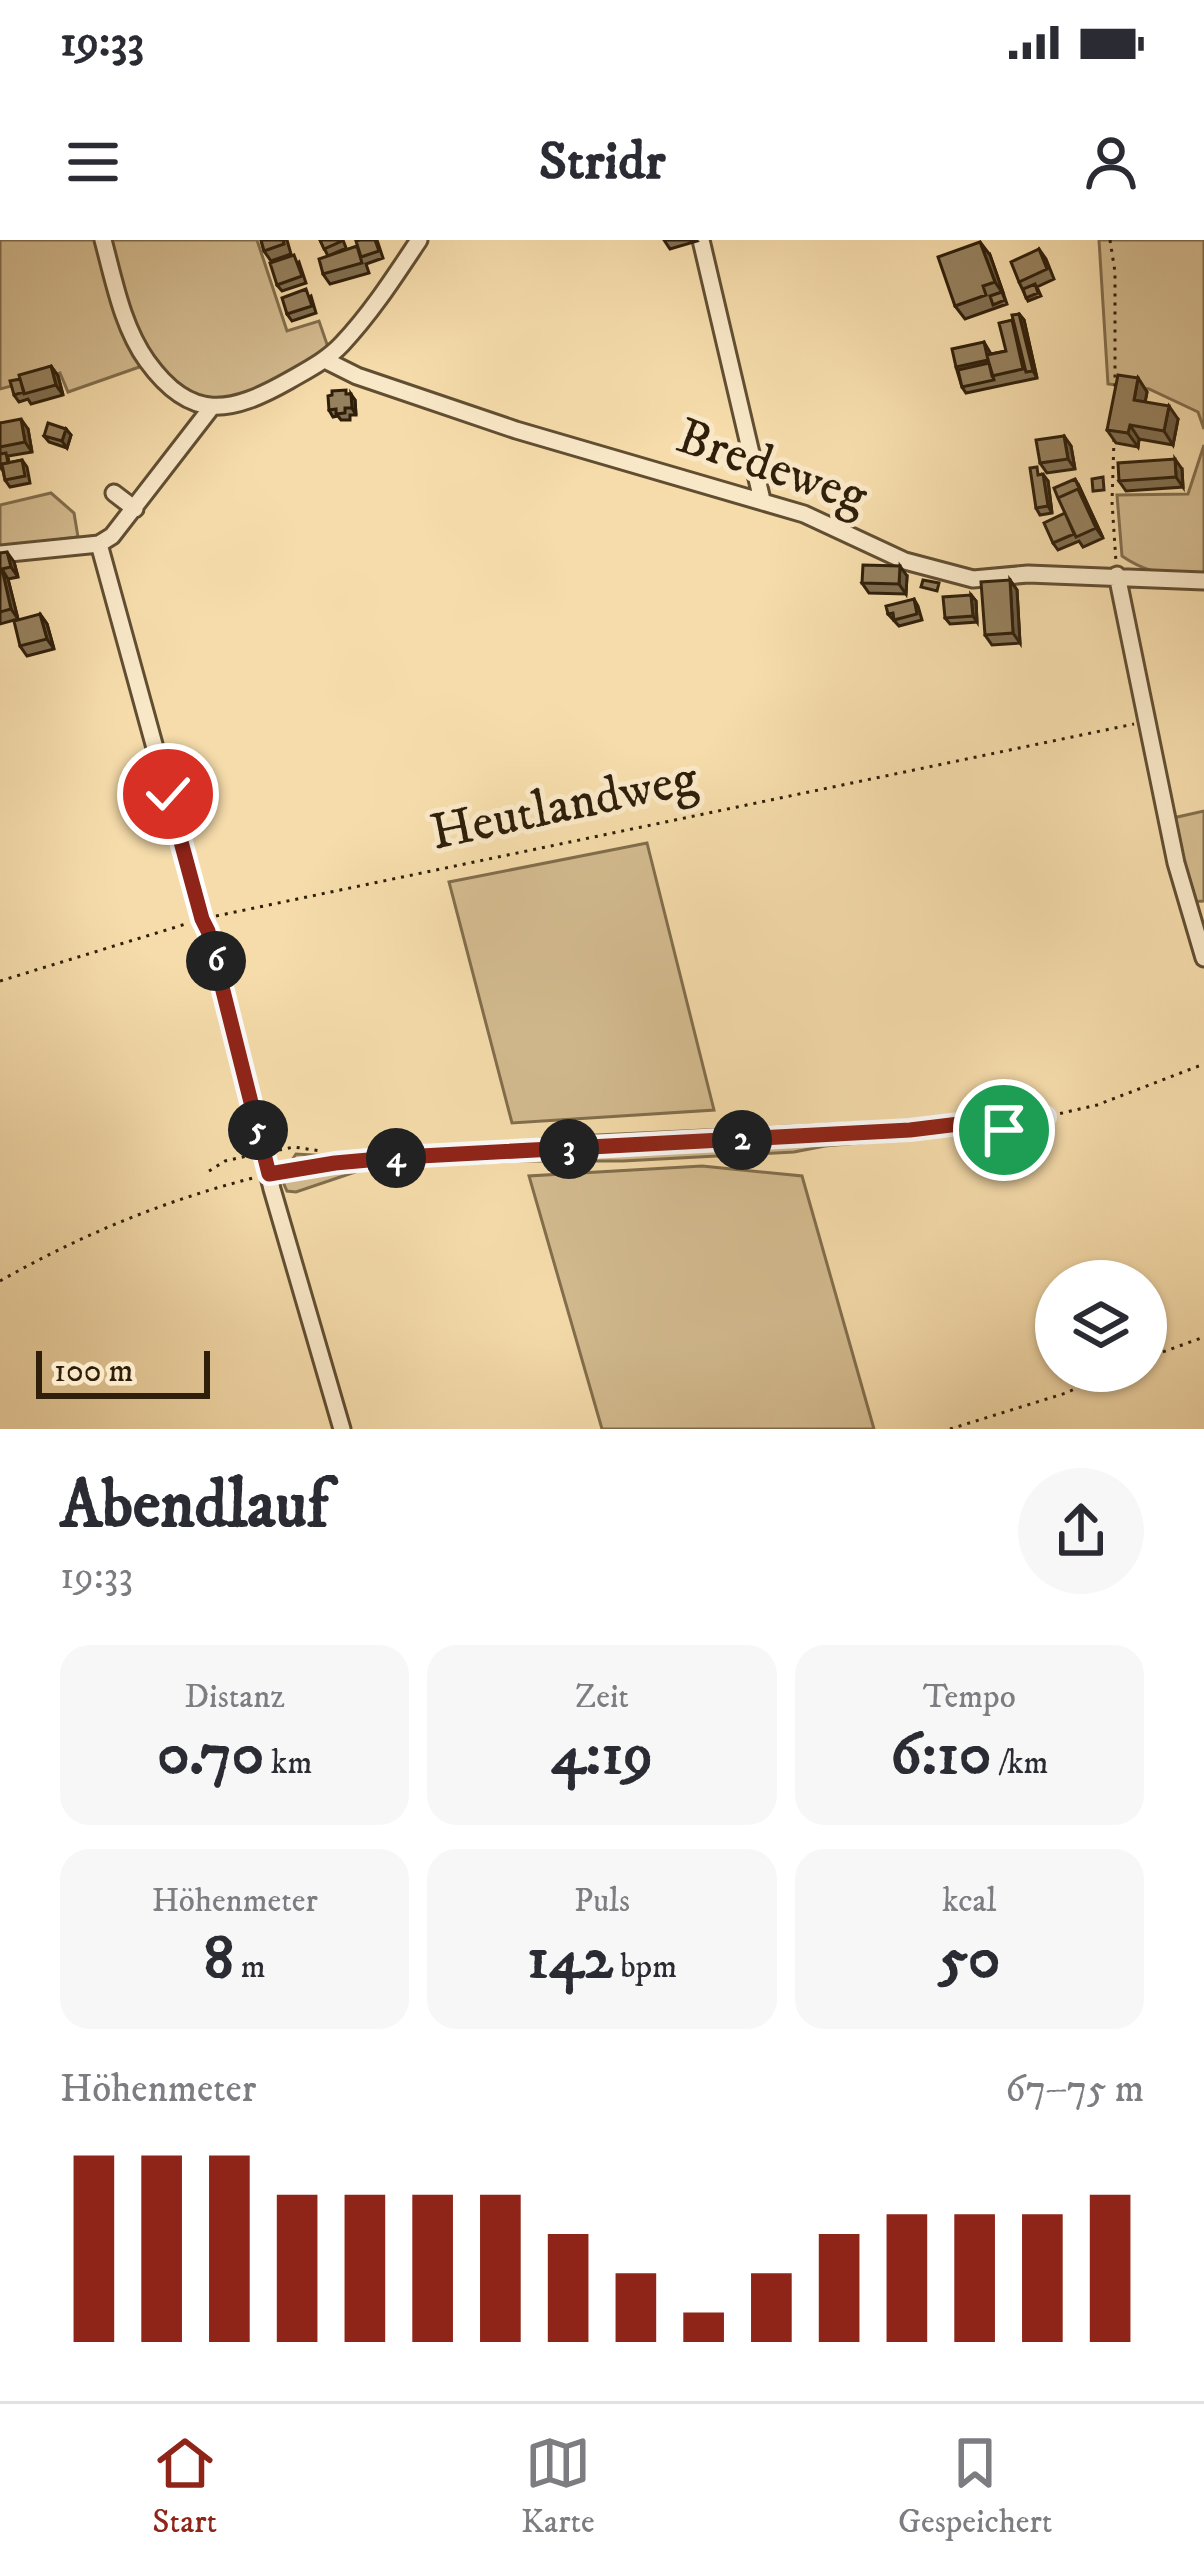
<!DOCTYPE html>
<html lang="de">
<meta charset="utf-8">
<style>
body{margin:0;font-family:"IM FELL DW Pica",serif;background:#f7f7f7;color:#2b2b33;height:100vh;display:flex;flex-direction:column;font-size:45px;white-space:nowrap}
*{box-sizing:border-box;margin:0}
p{font-size:39px;color:#7c7c81}
.icon{flex:none;width:66px;height:66px;fill:none;stroke:currentColor;stroke-width:2;stroke-linecap:round;stroke-linejoin:round}
.map{position:relative;height:1189px;overflow:hidden}
.drawer{display:flex;flex-direction:column;background:#fff;flex:1}
.drawer>*{flex:none}
.tools{position:absolute;left:1035px;top:1020px;display:grid;gap:24px}
.tools a{display:grid;place-items:center;width:132px;height:132px;border-radius:50%;background:#fff;box-shadow:0 3px 9px #0004;font-size:60px}
.scale{position:absolute;left:36px;bottom:30px;width:174px;box-sizing:border-box;padding-left:12px;border:6px solid #2f1f0a;border-top:0;font-size:33px;line-height:42px;white-space:nowrap;color:#2f1f0a;-webkit-text-stroke:9px #f9e8c8;paint-order:stroke}
.pin{position:absolute;display:grid;place-items:center;width:102px;height:102px;color:#fff;margin:-51px;border:6px solid #fff;border-radius:50%;box-shadow:0 3px 12px #0007}
.km{position:absolute;width:60px;height:60px;margin:-30px;border-radius:50%;background:#222;color:#fff;font-size:33px;line-height:60px;text-align:center}
.round{display:grid;place-items:center;flex:none;width:126px;height:126px;border-radius:63px;background:#f7f7f7}
.headline{display:flex;align-items:center;justify-content:space-between;height:204px;padding:0 60px}
h1{font-size:66px;font-weight:700;line-height:90px}
.metrics{display:grid;grid-template-columns:repeat(3,1fr);gap:18px;height:204px;padding:12px 60px}
.metrics div{display:grid;align-content:center;border-radius:30px;background:#f7f7f7;text-align:center}
.metrics b{font-size:60px;font-weight:700}
.metrics small{font-size:33px;font-weight:400}
.metrics p{font-size:33px}
.chart{height:336px;padding:24px 60px}
.chart p{display:flex;justify-content:space-between}
.chart svg{width:100%;height:216px;margin-top:12px;stroke:#8f2418;stroke-width:6}
.status{display:flex;justify-content:space-between;align-items:center;height:84px;padding:0 60px;background:#fff;direction:ltr}
.status svg{height:33px;fill:currentColor}
header{display:flex;justify-content:space-between;align-items:center;height:156px;padding:0 60px;background:#fff;font-size:54px;font-weight:700}
.tabs{display:flex;justify-content:space-around;align-items:center;height:168px;border-top:3px solid #e1e1e2;background:#fff;font-size:33px;color:#7c7c81}
.tabs a{display:grid;justify-items:center;gap:6px}
.tabs .selected{color:#8f2418}
.map>svg:first-child{display:block}
.green{fill:#d4bc90;stroke:#826e4d;stroke-width:3}
.lines{fill:none;stroke-linecap:round;stroke-linejoin:round}
.minor-casing{stroke:#614e32;stroke-width:21}
.path{stroke:#2f1f0a;stroke-width:3;stroke-dasharray:3 6;stroke-linecap:butt}
.minor{stroke:#f9e8c8;stroke-width:15}
.wall{fill:#816f51;stroke:#2f1f0a;stroke-width:3}
.shaded-wall{fill:#695a42;stroke:#2f1f0a;stroke-width:3}
.building{fill:#96815e;stroke:#2f1f0a;stroke-width:3}
.route-casing{stroke:#fff;stroke-width:24}
.route{stroke:#8f2418;stroke-width:15}
.labels{text-anchor:middle;dominant-baseline:central;stroke-width:10;stroke-linejoin:round;paint-order:stroke}
.street-label{font-size:51px;fill:#2f1f0a;stroke:#f9e8c8}
</style>
<div class="status"><b>19:33</b><svg viewBox="0 0 49 12"><path d="M0 12V9h3v3zM5 12V6h3v6zM10 12V3h3v9zM15 12V0h3v12zM26 1h20v11H26zM47 4h2v5h-2z"/></svg></div>
<header><svg class="icon" aria-label="menu" viewBox="0 0 24 24"><path d="M4 6h16M4 12h16M4 18h16"/></svg>Stridr<svg class="icon" aria-label="person" viewBox="0 0 24 24"><circle cx="12" cy="8" r="4"/><path d="M4 21q1-7 8-7t8 7"/></svg></header>
<div class="map">
<svg width="1204" height="1189" viewBox="0 0 1204 1189">
<rect width="100%" height="100%" fill="#f6dcab"/>
<filter id="stains"><feTurbulence type="fractalNoise" baseFrequency=".00167" numOctaves="4"/><feColorMatrix values="0 0 0 0 .2 0 0 0 0 .09 0 0 0 0 .02 0 0 0 .5 -.17"/></filter>
<radialGradient id="worn" r=".72"><stop offset=".6" stop-color="#630" stop-opacity="0"/><stop offset="1" stop-color="#630" stop-opacity=".3"/></radialGradient>
<path class="green" d="M0,0h99l46,125 -77,27 -8,-19 -60,16z
M107,0h150l30,91 32,-10 10,29c-23,14 -47,32 -72,43 -99,46 -130,-85 -150,-153z
M1099,0h105v189l-6,-17 -49,-23 -41,-5z
M1204,205v131c-29,2 -58,-3 -82,-20l-5,-61 71,-1z
M51,253l23,20 4,24 -78,10v-42z
M1204,571v90l-14,1 -17,-84z
M647,603l67,267 -202,13 -63,-241z
M994,870l1,3 -78,12 -511,28 -102,12 -12,-5 4,-6 35,2 172,-11 51,-8 364,-17z
M986,884l1,4 -15,5 -147,13 -31,6 -171,9h-99l-137,6 -26,3 -65,22 -9,-1 -4,-9 13,-7c106,-19 214,-20 322,-24 123,-5 246,-11 368,-27z
M702,926l100,10 72,253h-272l-73,-253z"/>
<g class="lines">
<defs>
<path id="minor" d="M103,0c11,40 19,86 44,121 44,61 83,53 143,19 19,-11 37,-20 52,-36 30,-32 53,-68 77,-104
M701,0l61,260
M325,120l32,16 159,54 288,84 101,47 68,18 55,-5 176,7
M114,253l21,16
M99,304l103,375 7,12 63,258 70,240
M0,314l99,-10 13,-8 99,-128
M1117,335l59,288 28,95"/>
</defs>
<use href="#minor" class="minor-casing"/>
<path class="path" d="M1110,0l5,32v116
M1114,199l-2,63 4,60
M216,676l918,-192
M0,741l189,-58
M1004,890l34,-11
M279,910l15,-3 27,4
M209,931l16,-10 27,-6
M280,932l56,-9 66,-6 508,-27 102,-13h33l52,-12 107,-41
M0,1041c81,-46 163,-80 253,-103
M1146,1118l58,-21
M950,1189l116,-36 46,-22"/>
<use href="#minor" class="minor"/>
</g>
<path class="wall" d="M261,0h26l4,14 -20,7 -7,-10z
M320,0h23l3,8 -18,8z
M360,0h17l6,18 -17,6 3,9 -39,11 -7,-10 34,-28z
M664,0h32l1,1 -27,8z
M1039,9l7,10 8,20 -17,8 4,9 -13,5 -9,-19z
M990,15l17,49 -42,15 -10,-13z
M299,22l7,21 -24,8 -5,-6z
M311,56l5,17 -24,8 -5,-7z
M1019,74l5,6 13,58 -71,15 -4,-6 -6,-20 28,-25 7,12 15,-3 6,-31z
M51,126l7,10 5,19 -32,9 -3,-5 -9,3 -5,-7 6,-16z
M1138,138l9,14 -2,10 33,17 -5,26 -34,-6 -1,8 -22,-4 -9,-13z
M349,154l6,6 1,15h-6v5h-9l-3,-4 -5,1 -4,-7z
M0,183l28,6 4,23 -24,4 1,7 13,-3 5,7 3,16 -20,4 -5,-7 -2,-9 -3,-4z
M66,189l5,6 -4,13 -18,-6 -5,-6z
M1064,196l7,10 4,23 -28,4 -7,-10z
M1182,229l1,18 -57,4 -7,-10z
M1042,235l6,6 4,32 -12,2 -4,-7z
M1079,246l24,52 -20,9 -4,-6 -21,9 -5,-7 12,-30z
M0,313l14,9 4,15 -10,2 10,40 -18,5z
M907,336l-1,18 -37,-1 -7,-10z
M1010,340l7,10 3,53 -28,2 -7,-10z
M971,355l5,6 1,21 -27,2 -5,-6z
M914,359l4,7 4,14 -23,6 -11,-12z
M40,374l7,10 7,25 -27,7 -7,-10z"/>
<path class="shaded-wall" d="M980,2l10,13 14,40 -9,-13z
M1019,74l5,6 13,58 -4,-7z
M51,126l7,10 5,19 -7,-10z
M1138,138l9,14 -4,21 -9,-13z
M351,154l4,6 1,15 -4,-7z
M1169,166l9,13 -5,26 -9,-14z
M21,179l7,10 4,23 -7,-10z
M1130,185l9,14 -1,8 -10,-14z
M66,189l5,6 -4,13 -5,-7z
M1064,196l7,10 4,23 -7,-10z
M1175,219l7,10 1,18 -7,-10z
M1043,234l5,7 4,32 -4,-7z
M1075,239l4,7 24,52 -7,-10z
M7,312l7,10 4,15 -7,-10z
M900,326l7,10 -1,18 -7,-10z
M2,329l6,10 10,40 -7,-10z
M1010,340l7,10 3,53 -7,-10z
M971,355l5,6 1,21 -4,-6z
M40,374l7,10 7,25 -7,-10z"/>
<path class="building" d="M261,0h22l1,4 -20,7z
M320,0h21l1,1 -18,8z
M360,0h15l4,11 -18,6 -5,-16z
M980,2l15,40 -12,4 3,9 -31,11 -17,-49z
M357,6l5,17 -39,11 -4,-15z
M1039,9l8,20 -28,13 -8,-20z
M294,15l8,21 -25,9 -7,-22z
M1035,44l3,9 -12,5 -3,-9z
M306,49l6,17 -25,8 -5,-16z
M1002,52l3,8 -12,5 -3,-9z
M1019,74l14,57 -7,1 -14,-57z
M1012,80l11,49 -31,7 -5,-21 19,-4 -7,-28z
M984,102l4,18 -32,7 -4,-18z
M989,123l5,17 -32,7 -4,-17z
M51,126l5,19 -32,9 -5,-19z
M1118,135l20,3 -4,22 35,6 -5,25 -34,-6 -2,8 -21,-3z
M20,139l4,13 -10,3 -4,-14z
M346,150v4h5l1,14h-7v5l-9,1v-5l-7,1 -1,-14 4,-1v-4z
M21,179l4,23 -25,5v-24z
M48,183l18,6 -4,12 -18,-5z
M1064,196l4,23 -28,4 -4,-23z
M6,213l2,10 -6,1v3h-2v-13z
M1175,219l1,18 -57,4 -1,-18z
M22,220l3,16 -20,4 -3,-16z
M1037,227l1,8 5,-1 5,32 -12,2 -6,-40z
M1103,237l1,13 -11,1 -1,-12z
M1075,239l6,13 -3,-3 -20,9 -4,-10z
M1078,249l18,39 -20,9 -18,-39z
M1065,273l9,21 -21,9 -9,-20z
M7,312l4,15 -9,2 9,40 -11,3v-59z
M863,325l37,1 -1,18 -37,-1z
M923,340l16,3 -2,8 -16,-4z
M1010,340l3,53 -28,2 -4,-53z
M971,355l2,21 -28,2 -2,-21z
M914,359l3,15 -23,6 -1,-7 -5,1 -2,-8z
M40,374l7,25 -27,7 -6,-25z"/>
<g class="lines">
<defs>
<path id="route" d="M168,554l34,125 6,12 61,243 66,-11 67,-6 508,-27 114,-14 21,1 -41,13"/>
</defs>
<use href="#route" class="route-casing"/>
<use href="#route" class="route"/>
</g>
<g class="labels">
<g class="street-label">
<text transform="translate(772 227) rotate(19)">Bredeweg</text>
<text transform="translate(564 566) rotate(-12)">Heutlandweg</text>
</g>
</g>
<rect width="100%" height="100%" filter="url(#stains)"/>
<rect width="100%" height="100%" fill="url(#worn)"/>
</svg>
<div class="tools">
<a><svg class="icon" aria-label="layers" viewBox="0 0 24 24"><path d="M12 4l9 5-9 5-9-5zM3 14l9 5 9-5"/></svg></a>
</div>
<div class="scale">100 m</div>
<div class="pin" style="left:1004px;top:890px;background:#1e9e55"><svg class="icon" aria-label="arrive" viewBox="0 0 24 24"><path d="M6 21V4h12l-3 4 3 4H6"/></svg></div>
<div class="pin" style="left:168px;top:554px;background:#d93025"><svg class="icon" aria-label="check" viewBox="0 0 24 24"><path d="M5 12l5 5 9-10"/></svg></div>
<b class="km" style="left:742px;top:900px">2</b>
<b class="km" style="left:569px;top:909px">3</b>
<b class="km" style="left:396px;top:918px">4</b>
<b class="km" style="left:258px;top:890px">5</b>
<b class="km" style="left:216px;top:721px">6</b>
</div>
<section class="drawer">
<div class="headline"><div><h1>Abendlauf</h1><p>19:33</p></div><a class="round"><svg class="icon" aria-label="share" viewBox="0 0 24 24"><path d="M12 15V3M7 8l5-5 5 5M5 13v7h14v-7"/></svg></a></div>
<div class="metrics">
<div><p>Distanz</p><b>0.70<small> km</small></b></div>
<div><p>Zeit</p><b>4:19</b></div>
<div><p>Tempo</p><b>6:10<small> /km</small></b></div>
</div>
<div class="metrics">
<div><p>Höhenmeter</p><b>8<small> m</small></b></div>
<div><p>Puls</p><b>142<small> bpm</small></b></div>
<div><p>kcal</p><b>50</b></div>
</div>
<div class="chart"><p><span>Höhenmeter</span>67–75 m</p>
<svg viewBox="0 0 160 44" preserveAspectRatio="none"><path d="M5 44V6M15 44V6M25 44V6M35 44V14M45 44V14M55 44V14M65 44V14M75 44V22M85 44V30M95 44V38M105 44V30M115 44V22M125 44V18M135 44V18M145 44V18M155 44V14"/></svg>
</div>
</section>
<nav class="tabs">
<a class="selected"><svg class="icon" aria-label="home" viewBox="0 0 24 24"><path d="M3 11l9-7 9 7M6 9v11h12V9"/></svg>Start</a>
<a><svg class="icon" aria-label="map" viewBox="0 0 24 24"><path d="M3 6l6-2 6 2 6-2v14l-6 2-6-2-6 2zM9 4v14M15 6v14"/></svg>Karte</a>
<a><svg class="icon" aria-label="saved" viewBox="0 0 24 24"><path d="M7 4h10v16l-5-4-5 4z"/></svg>Gespeichert</a>
</nav>
